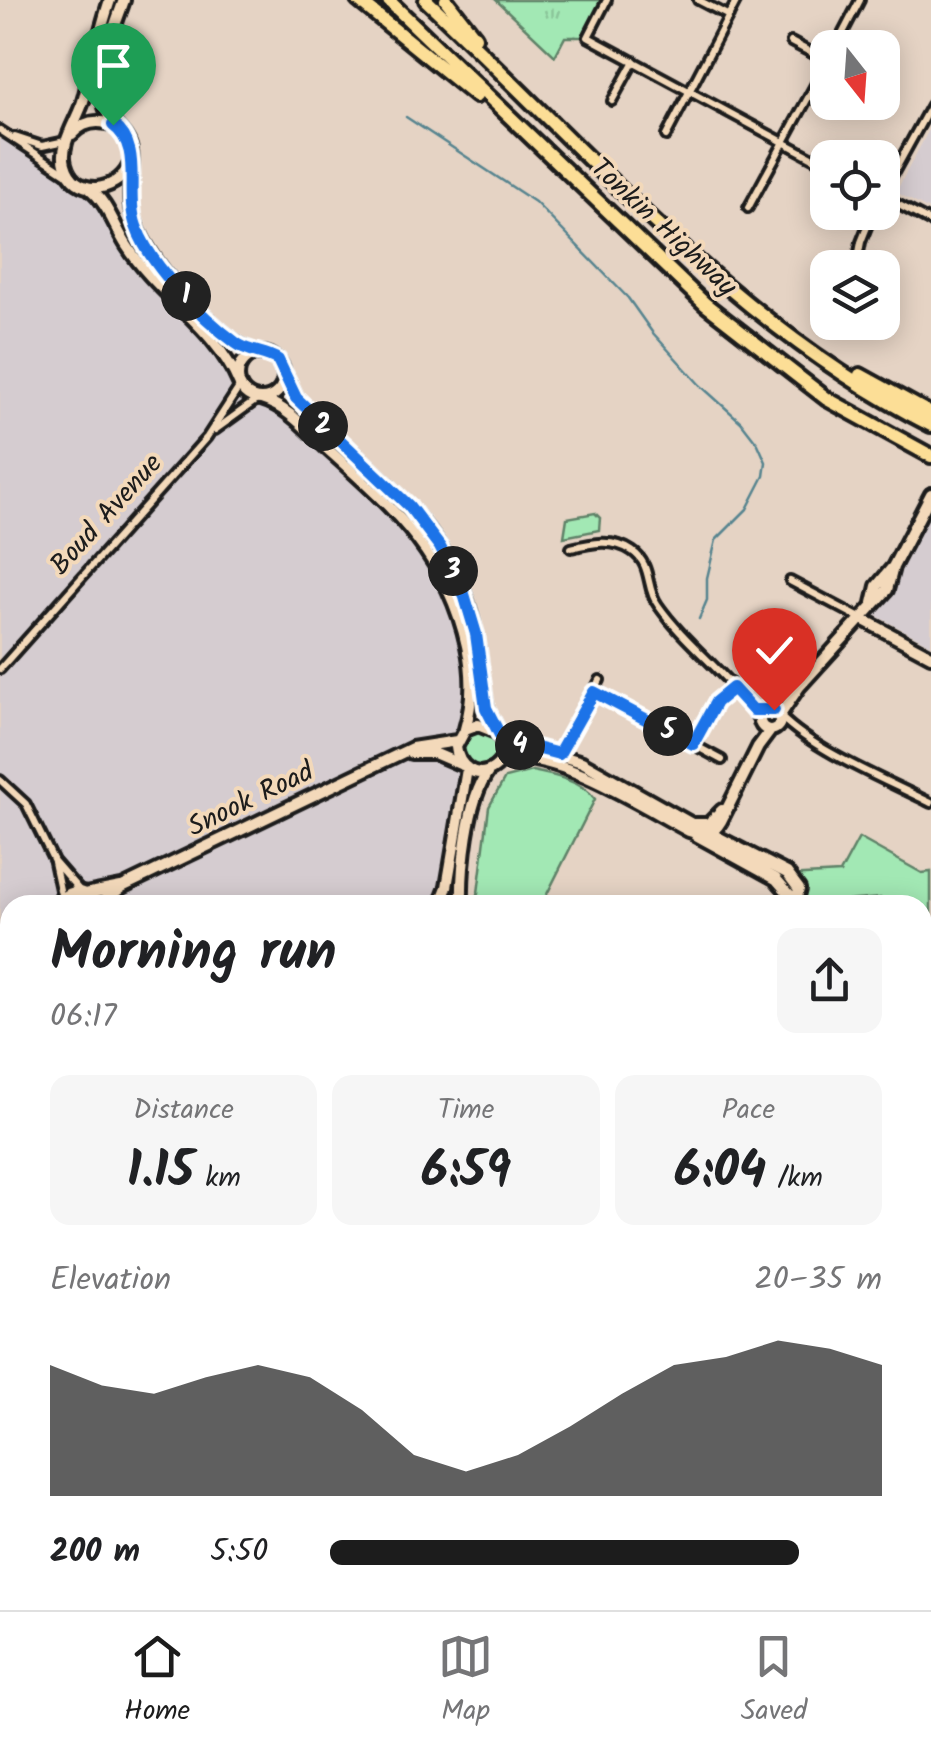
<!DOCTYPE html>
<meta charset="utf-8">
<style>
body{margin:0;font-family:Kalam,sans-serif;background:#f6f6f6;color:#202124;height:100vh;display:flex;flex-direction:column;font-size:38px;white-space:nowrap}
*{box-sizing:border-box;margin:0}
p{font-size:32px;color:#757577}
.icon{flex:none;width:55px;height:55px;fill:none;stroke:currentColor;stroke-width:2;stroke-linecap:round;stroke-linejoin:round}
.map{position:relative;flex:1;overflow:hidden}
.details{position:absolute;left:0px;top:895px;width:932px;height:715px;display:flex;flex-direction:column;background:#fff;border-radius:30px 30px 0 0;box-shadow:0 5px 25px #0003}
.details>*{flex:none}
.needle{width:65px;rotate:163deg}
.controls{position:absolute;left:810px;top:30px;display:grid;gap:20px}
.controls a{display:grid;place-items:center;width:90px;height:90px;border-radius:20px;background:#fff;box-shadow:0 5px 25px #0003;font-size:50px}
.pin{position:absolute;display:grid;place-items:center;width:85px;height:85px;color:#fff;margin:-102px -42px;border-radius:50% 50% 50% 0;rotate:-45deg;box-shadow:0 0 10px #0007}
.pin .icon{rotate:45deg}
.km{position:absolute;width:50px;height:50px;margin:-25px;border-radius:50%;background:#222;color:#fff;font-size:28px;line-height:50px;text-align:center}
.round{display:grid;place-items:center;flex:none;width:105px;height:105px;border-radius:20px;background:#f6f6f6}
.overview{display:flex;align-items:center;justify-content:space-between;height:170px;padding:0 50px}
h1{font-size:55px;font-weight:600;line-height:75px}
.figures{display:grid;grid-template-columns:repeat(3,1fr);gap:15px;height:170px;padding:10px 50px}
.figures div{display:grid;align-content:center;border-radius:20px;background:#f6f6f6;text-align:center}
.figures b{font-size:50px;font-weight:600}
.figures small{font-size:28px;font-weight:400}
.figures p{font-size:28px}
.chart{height:280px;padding:20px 50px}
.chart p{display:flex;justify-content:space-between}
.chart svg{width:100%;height:180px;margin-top:10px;fill:#1c1c1c;opacity:.7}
ul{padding:0 50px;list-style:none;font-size:32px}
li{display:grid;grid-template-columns:160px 120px 1fr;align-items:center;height:75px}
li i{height:25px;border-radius:12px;background:#1c1c1c}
.menu{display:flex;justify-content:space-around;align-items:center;height:140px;border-top:2px solid #e0e0e0;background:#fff;font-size:28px;color:#757577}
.menu a{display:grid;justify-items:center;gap:5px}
.menu .on{color:#1c1c1c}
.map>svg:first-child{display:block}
.built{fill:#d5ccd0}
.grass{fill:#a2e8b4;stroke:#5f8268;stroke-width:2.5}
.park{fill:url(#park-tufts);stroke:#5f8268;stroke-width:2.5}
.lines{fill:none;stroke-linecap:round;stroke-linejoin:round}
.stream{stroke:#56848f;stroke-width:2.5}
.taxiway{stroke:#807870;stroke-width:18}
.street-casing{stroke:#1c1c1c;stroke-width:14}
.secondary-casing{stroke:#1c1c1c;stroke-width:18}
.highway-casing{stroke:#1c1c1c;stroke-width:20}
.street{stroke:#f3d9ba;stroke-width:6}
.secondary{stroke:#f3d9ba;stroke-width:10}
.highway{stroke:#fcde96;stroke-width:12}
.route-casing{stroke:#fff;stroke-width:20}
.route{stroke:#1a73e8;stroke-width:12}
.labels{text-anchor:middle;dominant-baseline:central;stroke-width:8;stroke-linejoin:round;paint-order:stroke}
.street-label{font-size:28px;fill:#1c1c1c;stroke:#f3d9ba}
</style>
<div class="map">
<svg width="931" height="1610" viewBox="0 0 931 1610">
<defs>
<pattern id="park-tufts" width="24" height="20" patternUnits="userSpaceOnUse" patternTransform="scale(2.5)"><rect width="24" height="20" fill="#a2e8b4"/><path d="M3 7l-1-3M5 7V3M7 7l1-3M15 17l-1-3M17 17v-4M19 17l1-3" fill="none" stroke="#8bc69a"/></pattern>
</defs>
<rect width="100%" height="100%" fill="#e5d3c4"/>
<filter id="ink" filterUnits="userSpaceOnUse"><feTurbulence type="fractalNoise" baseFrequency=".01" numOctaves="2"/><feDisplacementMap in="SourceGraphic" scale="20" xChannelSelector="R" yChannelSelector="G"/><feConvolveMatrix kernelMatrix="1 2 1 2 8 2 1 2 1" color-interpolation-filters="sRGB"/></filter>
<g filter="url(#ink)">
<path class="built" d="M931,126v85l-35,-19z
M0,131l88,56 30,44 104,119 21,40 9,7 25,7 129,119 56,102 8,88 -14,25 10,28 -26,139h-430v695h793l-8,10h-795z
M931,509v136l-58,-31z
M923,1252l8,4v199l-8,10z"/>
<path class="grass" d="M595,513l5,5 -1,12 -35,7 3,-19z
M464 749a16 16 0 1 1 32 0a16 16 0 1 1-32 0Z
M532,771c21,4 51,10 63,28l-52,103 -5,3h-65l5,-12 11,-86 16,-29z
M859,838l63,35 9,-1v77l-8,-4 -1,-40h-42v-7l-74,6 -31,-17 -1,-8 9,2 3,-5 54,-3z"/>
<path class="park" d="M496,0h111l-19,37h-23l-10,19z"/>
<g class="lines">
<path class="stream" d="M406,117l129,85 93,96 24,34 48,53 41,37 17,22 8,18 -2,14 -17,33 -31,31 -9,38v22l-8,19"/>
<path class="taxiway" d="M11,1600l19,10"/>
<defs>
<path id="street" d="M607,0l-19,37 240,129
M698,0l31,16
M839,39l16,9
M791,42l36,19
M835,48l25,-48
M612,101l22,-40
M0,130l67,44
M666,136l71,-136
M15,137l27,9 23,-5
M882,194l49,-89
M882,196l49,26
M748,208l80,-147
M856,268l5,-26 12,-30
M215,430l43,-31
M571,548c20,-5 42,-10 61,3 21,14 13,37 26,54 30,43 77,73 102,118
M790,581l70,37
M0,669l207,-232 33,-51
M594,691l128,69
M781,717c35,35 105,63 150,86
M693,745l23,-44 17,-13
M559,754l41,-74
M0,780l26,24 28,57 26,30
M54,862l8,37
M922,952l9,4
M0,1140l10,-5
M0,1427l10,6
M922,1458l9,4
M922,1578l9,-8
M918,1600l13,7
M425,1610l5,-10
M573,1610l5,-10
M892,1610l9,-10"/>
<path id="secondary" d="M110,0c-11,32 -17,65 -26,98 -5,20 -25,45 -19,66 9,34 51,29 64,2
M124,0c-11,32 -32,78 -17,112 6,15 22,22 24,39 3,20 -4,40 1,61 10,46 82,124 124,142
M72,134c12,-13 27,-15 43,-8
M89,188c19,15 25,38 38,58 32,50 89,82 112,137
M238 376a23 23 0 1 1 46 0a23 23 0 1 1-46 0Z
M284,374l12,24 13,15c57,54 127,105 155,180 15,39 14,74 22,113 5,20 32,45 8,62 -18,13 -36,-2 -38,-21l9,-17 13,-5 20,8
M261,399c30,9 49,35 72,55 64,57 115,105 134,192 6,27 6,56 -2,83
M873,603l4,-17 15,-18
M862,619l69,37
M760 720a10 10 0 1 1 20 0a10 10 0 1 1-20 0Z
M780,715l19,-28 88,-97 6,-23 38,-73
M502,739l80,23 110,62h16l14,-14
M411,753h23l28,12
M501,762c47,-18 144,46 188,69 15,5 24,4 32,-10l37,-74 12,-16
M706,831l81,42 12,16 -4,16
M696,835l80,44 14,16 -1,10
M85,894l36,-7
M60,905c4,-11 14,-16 25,-11l8,11
M99,905l23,-18 290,-139 45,-7
M440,905l7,-18 20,-118
M462,905c-1,-36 5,-104 26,-133
M0,946l10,-4
M922,1106l9,-16
M0,1114l10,-6
M922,1252l9,4
M320,1600l19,10"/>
<path id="highway" d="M358,0l118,96
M388,0l317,304 122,95 104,57
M426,0c161,150 306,324 505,425
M446,0l29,37
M860,375l71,39
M922,1489l9,-9
M818,1610l8,-10
M836,1610l8,-10"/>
</defs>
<use href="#street" class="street-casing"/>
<use href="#secondary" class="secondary-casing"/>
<use href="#highway" class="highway-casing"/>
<use href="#street" class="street"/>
<use href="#secondary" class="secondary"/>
<use href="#highway" class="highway"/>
</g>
</g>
<g class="lines" filter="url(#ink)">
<defs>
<path id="route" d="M113,125c31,22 11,67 23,101 13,39 66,92 100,117 13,10 29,8 42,17l18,38 113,108 31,41 24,47 12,40 10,74 16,31 57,15 35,-62 99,52 23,-42 17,-14 20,22h21"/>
</defs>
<use href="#route" class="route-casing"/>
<use href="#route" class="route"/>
</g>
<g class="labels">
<g class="street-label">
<text transform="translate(663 228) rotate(43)">Tonkin Highway</text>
<text transform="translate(107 515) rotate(-48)">Boud Avenue</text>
<text transform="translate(251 800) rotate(-26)">Snook Road</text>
</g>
</g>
</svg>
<div class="controls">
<a><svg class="needle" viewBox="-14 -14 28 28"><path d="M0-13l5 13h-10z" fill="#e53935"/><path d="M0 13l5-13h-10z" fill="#757577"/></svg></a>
<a><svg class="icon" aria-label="locate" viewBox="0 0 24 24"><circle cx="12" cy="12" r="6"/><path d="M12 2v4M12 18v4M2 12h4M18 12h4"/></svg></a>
<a><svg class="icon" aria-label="layers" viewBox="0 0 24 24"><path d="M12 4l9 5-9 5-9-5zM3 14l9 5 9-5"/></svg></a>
</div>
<div class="pin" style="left:113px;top:125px;background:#1e9e55"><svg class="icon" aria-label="arrive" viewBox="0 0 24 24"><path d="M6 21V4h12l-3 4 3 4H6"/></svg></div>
<div class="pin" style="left:774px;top:710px;background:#d93025"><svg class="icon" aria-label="check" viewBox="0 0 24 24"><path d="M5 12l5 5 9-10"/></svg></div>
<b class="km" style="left:186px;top:296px">1</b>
<b class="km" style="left:323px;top:426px">2</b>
<b class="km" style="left:453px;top:571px">3</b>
<b class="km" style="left:520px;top:745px">4</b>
<b class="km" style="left:668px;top:731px">5</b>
<section class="details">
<div class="overview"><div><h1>Morning run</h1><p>06:17</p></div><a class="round"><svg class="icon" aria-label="share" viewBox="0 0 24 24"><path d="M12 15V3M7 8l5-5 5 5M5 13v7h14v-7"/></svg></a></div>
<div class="figures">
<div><p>Distance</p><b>1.15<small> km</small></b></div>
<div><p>Time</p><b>6:59</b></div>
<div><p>Pace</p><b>6:04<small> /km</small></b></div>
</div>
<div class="chart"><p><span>Elevation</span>20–35 m</p>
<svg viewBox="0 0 160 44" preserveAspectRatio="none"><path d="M0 44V12L10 17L20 19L30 15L40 12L50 15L60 23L70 34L80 38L90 34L100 27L110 19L120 12L130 10L140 6L150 8L160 12V44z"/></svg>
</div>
<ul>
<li><b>200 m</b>5:50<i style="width:85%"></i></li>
</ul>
</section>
</div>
<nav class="menu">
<a class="on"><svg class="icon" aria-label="home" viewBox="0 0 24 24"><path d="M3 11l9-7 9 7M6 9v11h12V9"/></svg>Home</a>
<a><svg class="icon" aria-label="map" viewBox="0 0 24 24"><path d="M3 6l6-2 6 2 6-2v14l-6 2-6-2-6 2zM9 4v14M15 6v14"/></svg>Map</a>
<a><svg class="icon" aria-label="saved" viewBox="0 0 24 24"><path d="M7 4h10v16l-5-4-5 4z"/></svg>Saved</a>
</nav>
